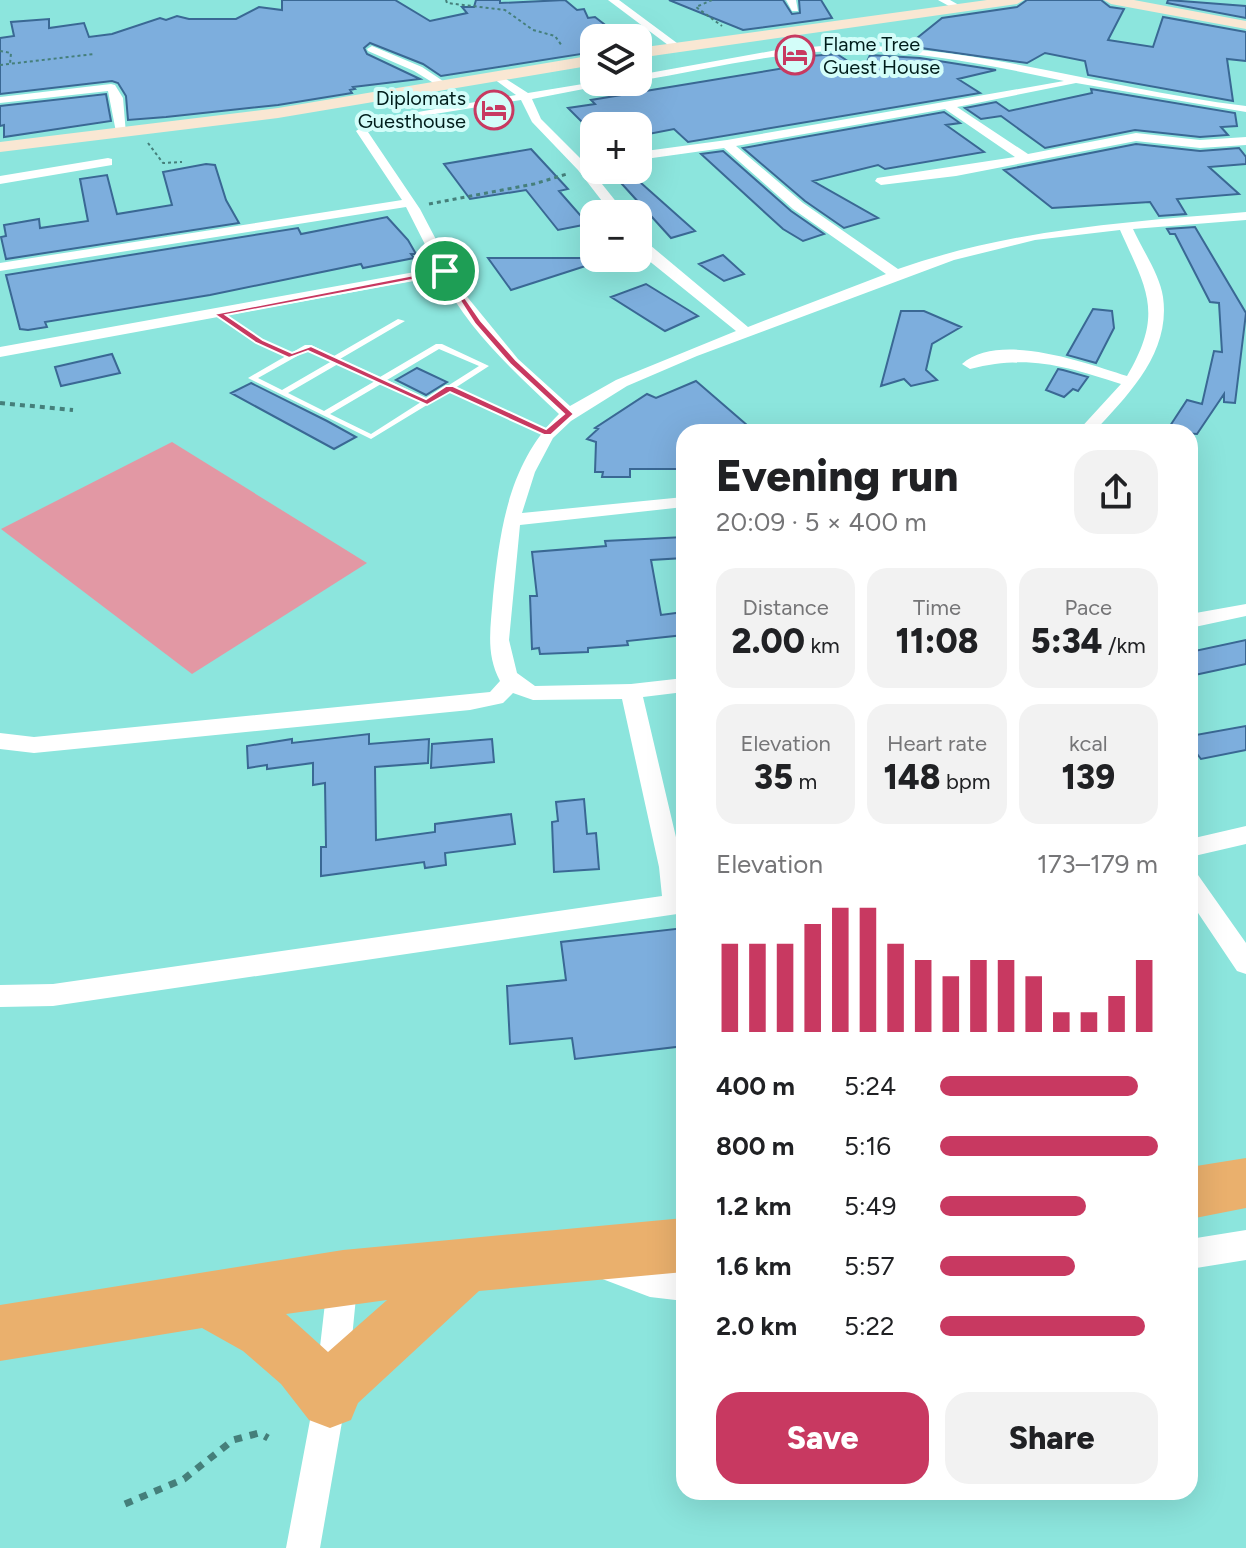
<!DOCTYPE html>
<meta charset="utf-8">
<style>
body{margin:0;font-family:Figtree,sans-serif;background:#f2f2f2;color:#202124;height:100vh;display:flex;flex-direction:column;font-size:30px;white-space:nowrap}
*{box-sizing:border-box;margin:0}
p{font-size:26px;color:#757577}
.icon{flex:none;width:44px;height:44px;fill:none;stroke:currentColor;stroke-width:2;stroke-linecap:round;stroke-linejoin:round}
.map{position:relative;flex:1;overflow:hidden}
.side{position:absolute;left:676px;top:424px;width:522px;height:1076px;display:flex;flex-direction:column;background:#fff;border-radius:24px;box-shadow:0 8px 32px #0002}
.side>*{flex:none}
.buttons{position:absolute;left:580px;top:24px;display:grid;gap:16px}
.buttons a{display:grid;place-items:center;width:72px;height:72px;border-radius:16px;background:#fff;box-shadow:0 8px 32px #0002;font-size:40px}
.pin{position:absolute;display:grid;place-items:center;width:68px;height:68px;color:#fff;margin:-34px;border:4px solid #fff;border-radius:50%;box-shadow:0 2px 8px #0007}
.round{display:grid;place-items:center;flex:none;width:84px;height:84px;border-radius:24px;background:#f2f2f2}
.headline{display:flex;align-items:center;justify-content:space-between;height:136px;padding:0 40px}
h1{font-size:44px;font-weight:800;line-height:60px}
.metrics{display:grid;grid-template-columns:repeat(3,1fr);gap:12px;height:136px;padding:8px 40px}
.metrics div{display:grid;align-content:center;border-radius:20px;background:#f2f2f2;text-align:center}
.metrics b{font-size:34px;font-weight:800}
.metrics small{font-size:22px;font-weight:400}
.metrics p{font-size:22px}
.chart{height:224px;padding:16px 40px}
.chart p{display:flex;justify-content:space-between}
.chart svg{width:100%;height:144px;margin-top:8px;stroke:#c83961;stroke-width:6}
.primary-button{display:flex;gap:16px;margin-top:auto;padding:16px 40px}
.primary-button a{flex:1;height:92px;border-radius:24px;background:#c83961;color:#fff;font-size:32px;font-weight:800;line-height:92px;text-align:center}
.primary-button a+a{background:#f2f2f2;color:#202124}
ul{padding:0 40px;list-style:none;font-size:26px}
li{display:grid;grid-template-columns:128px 96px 1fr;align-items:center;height:60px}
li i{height:20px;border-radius:10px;background:#c83961}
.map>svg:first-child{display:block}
.green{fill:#e298a4}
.building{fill:#7daedd;stroke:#3a6894;stroke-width:2}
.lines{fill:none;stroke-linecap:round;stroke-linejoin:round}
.path-far3{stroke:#457f7a;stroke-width:2;stroke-dasharray:3 3;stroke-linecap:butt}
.path-far2{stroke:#457f7a;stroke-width:3;stroke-dasharray:4 4;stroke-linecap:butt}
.path-far1{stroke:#457f7a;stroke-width:4;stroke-dasharray:5 5;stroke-linecap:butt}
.path{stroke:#457f7a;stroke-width:7;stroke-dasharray:8 8;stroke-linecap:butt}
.lane{fill:#fff;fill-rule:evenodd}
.street{fill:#fff;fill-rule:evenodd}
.secondary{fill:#f9e7d3;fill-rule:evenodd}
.highway{fill:#eab06d;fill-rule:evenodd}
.route{fill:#c83961;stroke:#fff;stroke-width:2;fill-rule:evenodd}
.labels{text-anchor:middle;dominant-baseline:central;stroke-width:8;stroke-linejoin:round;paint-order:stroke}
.far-poi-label{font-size:20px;fill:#011d1b;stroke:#d3fdf9;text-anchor:start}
</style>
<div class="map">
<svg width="1246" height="1548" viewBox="0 0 1246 1548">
<rect width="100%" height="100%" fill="#8ce5dd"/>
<path class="green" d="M172,442l195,121 -175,111 -191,-145z"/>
<path class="building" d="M282,0h113l35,21 37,-8 -5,-6h12l2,-7h24v3l65,-3 12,10 7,-1 4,9 7,-1 27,21h-28v14l-153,24 -18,-12 -53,-21 -6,5 3,6 53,25 -67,8 2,2 -5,1 2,3 -74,12 -112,12 -38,3 -2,-24 -8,-13 -6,-2 -112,13v-56l14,-2 -3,-14 38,-3v9l35,-5 5,14 23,-3 48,-16 6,2 11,-4 12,3h47l23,-12 23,3z
M669,0h114l9,14 8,-1 -1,-13h22l11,18 -89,12z
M1027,0h74l9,7 14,2 -16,31 45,7 10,-30 83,15v29l-19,-2 6,42 -145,-26 -3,-14 -40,-8 -18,10 -120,-17 35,-28 75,-11z
M1168,0l78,6v12l-79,-15z
M837,54l26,17 7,-16 50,3 76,12 -38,9 22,14 -292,49 -14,-13 -36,7v-10h-52l-18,-18 27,-4 -4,-4 206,-34 -6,-4 11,-2 -6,-3z
M1091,89l144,24 2,13 -16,1 7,8 -28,2 -65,-7 -90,18 -44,-32 -20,3 -16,-11 31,-6 13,9 83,-18z
M106,94l5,27 -107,16v-12l-4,1v-20z
M944,112l16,11 -14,2 38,27 -99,17 -7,-4 -65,16 65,37 -34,10 -39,-27 -62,-53z
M1136,144l64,7 39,-3 7,9v7l-37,3 30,27 -62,5 9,15 -27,2 -9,-14 -98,6 -48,-38z
M531,149l37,40 -9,2 29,33 -30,6 -32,-40 -56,9 -26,-35z
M723,151l68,60 33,23 -21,7 -20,-12 -82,-75z
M206,164l9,1 11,35 13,23 -233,36 -5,-22 5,-1 -2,-11 35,-6 1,9 48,-7 -8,-42 27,-4 10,39 55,-9 -9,-33z
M632,175l63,56 -24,7 -49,-54z
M387,217l21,23 8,14h-5l3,4 -51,10 -2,-4 -151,31 -165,27 2,5 -19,3 -8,-1 -14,-54 292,-47 3,6z
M1195,227l51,86 -11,90 -11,-1v-8l-27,40 -31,-2 21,-32 15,4 12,-53 8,1 -3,-49 -9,-1 -35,-68h-5l-3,-5z
M723,255l21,19 -20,7 -25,-17z
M488,258h110v4l-87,28z
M646,284l52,32 -33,15 -54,-34z
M1093,309l19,2 2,17 -18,35 -29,-8z
M901,311h23l37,16 -29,17 -6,26 11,10 -26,6 -7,-7 -23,7z
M112,354l8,19 -59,13 -6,-19z
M417,368l30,14 -21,13 -30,-15z
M1058,369l5,1 25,7 -10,14 -5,-2 -9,8 -18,-7z
M696,381l59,51h-71v37h-54v8h-28l1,-5h-8l1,-30 -9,-3 11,-10 -3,-1 52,-34 9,4z
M251,383l76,38 29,16 -22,12 -103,-56z
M684,537v21l-33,2 10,55 23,-3v23l-57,6 1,4 -40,3v4l-48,2 -1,-6 -7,1 -2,-53h7l-5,-44 74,-6 -1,-5z
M1246,640v24l-56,12v-24z
M1246,726v24l-45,9 -11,-14v-9z
M369,734v10l60,-5 -1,24 -53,4 1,73 59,-8v-8l76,-10 4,30 -70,9 1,12 -21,3 -1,-6 -103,14v-29h5l-1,-64 -12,2v-22l-46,6v-4l-19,3 -1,-22 45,-7v4z
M492,739l2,23 -63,6 1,-24z
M584,799l3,35 9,-1 3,36 -45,3 -2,-50 6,-1 -2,-19z
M684,928v118l-109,13 -3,-21 -62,6 -3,-58 59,-6 -5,-38z"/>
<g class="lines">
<path class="path-far3" d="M446,0l1,3 58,7 28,20 22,6 7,10
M712,0l-16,7 26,19
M0,51l11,2 -1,11
M0,65l94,-11
M148,143l15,20 19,-1"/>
<path class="path-far2" d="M429,204l105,-20 33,-10
M237,327l39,22"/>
<path class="path-far1" d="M0,403l73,7"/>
<path class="path" d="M125,1504l59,-25 49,-39 26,-7 9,5"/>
<path class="lane" d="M398,319l7,2 -65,38 40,18 56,-33h6l47,22 -34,22 96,43v4h-6l-95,-44 -79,48 -123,-61 57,-33h6l23,11zM439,349l40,17 -52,33 -40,-19zM308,350l24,11 -50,29 -24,-12zM338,364l37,17 -51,30 -36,-18zM381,384l40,18 -50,32 -41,-20z"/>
<path class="street" d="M608,0h11l62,46 -9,2z
M786,0h10l2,11h-6z
M938,0h12l16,9 -8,2z
M833,45c140,-1 275,44 413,61v6l-170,-29 -119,24 71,47 108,-21 64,7 46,-3v8l-46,3 -64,-7 -180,35 -75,9 -6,-4 2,-3 138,-21 -70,-48 -209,37 67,57 95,66c114,-40 229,-47 348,-57v8l-113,9c9,20 27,46 30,68 8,56 -35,98 -69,135h-17l44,-48c-56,-18 -93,-30 -151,-15l-8,-5c37,-33 124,-1 165,12 37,-63 20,-86 -7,-146l-85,10 -81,20 -257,96 -70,30 -56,35 -18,17 -18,34 -13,41 162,-16v10l-164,18 -11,115 8,33 18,13 96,-2 53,-6v14l-41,5 40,170 1,46 -631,93 -53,1v-22l53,-1 609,-88 -3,-29 -37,-168 -89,1 -20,-7 -10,10 -33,7 -436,43 -34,-4v-16l34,4 456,-45 10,-11c-15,-28 -9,-55 -7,-85 7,-68 16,-133 66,-182 -44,-42 -91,-83 -118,-138l-441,81v-10l437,-79 -31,-61 -406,64v-8l402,-63 -46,-69 16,-11 144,-25 -22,-16 -1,-2 5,-3 30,19 67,-11h25l-88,17 9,20 45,45 40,50h-14l-34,-44 -46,-48 -11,-22 -129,21 -24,11 52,77 44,84 54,66 52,47 46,-26 120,-49 -88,-71 -10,-12v-13l110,92 138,-53 -93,-65 -69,-61 -86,12v-8l89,-12 337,-59c-75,-16 -154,-33 -231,-30 -66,3 -131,19 -195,30v-6l139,-25z
M372,46l50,21 27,18 -9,2 -26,-16 -46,-20 -1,-2z
M111,84l4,1 8,13 3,36 -10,-2 -8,-41 -108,12v-6z
M108,158l4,1v6l-112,19v-8z
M1246,604v12l-56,12v-14z
M1246,826v18l-56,13v-18z
M1190,872l8,3 48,68v31l-9,-3 -47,-70z
M1246,1230v30l-56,9v-30z
M608,1251l42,16 34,4v30l-34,-4 -53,-20 -4,-11 4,-11z
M343,1262l11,4 4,11 -12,122 -26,149h-34l28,-149 14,-122 4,-11z"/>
<path class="secondary" d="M987,0h37l-7,4 -379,54v-10z
M1104,0h30l112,21v8l-135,-25z
M594,55v10l-316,53 -278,34v-10l278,-34z"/>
<path class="highway" d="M1246,1158v50l-56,11v-52z
M684,1218v54l-205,19 -121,112 -7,17 -21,8 -21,-8 -28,-36 -38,-33 -41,-23 -202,33v-56l343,-55zM387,1300l-59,52 -42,-38z"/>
</g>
<path class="route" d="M445,269l36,52 35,39 58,54 -23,21h-7l-94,-43 -23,13 -119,-54 -19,7 -33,-15 -42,-29zM443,274l32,50 35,40 54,50 -18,15 -93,-43h-7l-20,13 -115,-53 -19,7 -29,-13 -37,-25z"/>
<defs>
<symbol id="hotel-ring" viewBox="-11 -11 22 22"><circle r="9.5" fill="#d3fdf9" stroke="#c83961" stroke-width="1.5"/><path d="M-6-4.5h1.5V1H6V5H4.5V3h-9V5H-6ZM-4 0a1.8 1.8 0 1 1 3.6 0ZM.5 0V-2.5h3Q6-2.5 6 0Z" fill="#c83961"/></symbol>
</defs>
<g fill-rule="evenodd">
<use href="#hotel-ring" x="773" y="33" width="44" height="44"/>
<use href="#hotel-ring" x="472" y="88" width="44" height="44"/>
</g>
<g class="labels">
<g class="far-poi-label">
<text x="823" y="44">Flame Tree<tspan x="823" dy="23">Guest House</tspan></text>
<text x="466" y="98" text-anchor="end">Diplomats<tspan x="466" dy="23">Guesthouse</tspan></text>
</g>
</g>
</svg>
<div class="buttons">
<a><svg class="icon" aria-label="layers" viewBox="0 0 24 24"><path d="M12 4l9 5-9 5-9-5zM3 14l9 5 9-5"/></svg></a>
<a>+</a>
<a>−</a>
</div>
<div class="pin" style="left:445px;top:271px;background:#1e9e55"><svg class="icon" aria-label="arrive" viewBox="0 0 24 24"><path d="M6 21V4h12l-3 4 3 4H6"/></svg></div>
<section class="side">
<div class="headline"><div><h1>Evening run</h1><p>20:09 · 5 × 400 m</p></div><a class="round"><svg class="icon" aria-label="share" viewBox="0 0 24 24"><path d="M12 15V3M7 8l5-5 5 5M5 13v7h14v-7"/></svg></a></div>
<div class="metrics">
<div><p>Distance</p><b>2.00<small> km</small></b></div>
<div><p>Time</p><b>11:08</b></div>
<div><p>Pace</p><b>5:34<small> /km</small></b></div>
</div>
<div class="metrics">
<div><p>Elevation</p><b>35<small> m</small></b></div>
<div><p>Heart rate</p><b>148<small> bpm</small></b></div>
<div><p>kcal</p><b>139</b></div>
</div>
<div class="chart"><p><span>Elevation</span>173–179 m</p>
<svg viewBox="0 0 160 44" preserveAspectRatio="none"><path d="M5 44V17M15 44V17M25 44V17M35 44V11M45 44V6M55 44V6M65 44V17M75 44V22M85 44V27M95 44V22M105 44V22M115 44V27M125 44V38M135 44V38M145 44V33M155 44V22"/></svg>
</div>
<ul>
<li><b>400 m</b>5:24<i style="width:91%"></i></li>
<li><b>800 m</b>5:16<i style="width:100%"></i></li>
<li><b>1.2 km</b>5:49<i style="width:67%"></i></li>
<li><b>1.6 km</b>5:57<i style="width:62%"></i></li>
<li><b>2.0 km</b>5:22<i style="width:94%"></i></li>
</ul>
<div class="primary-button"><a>Save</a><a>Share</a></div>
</section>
</div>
